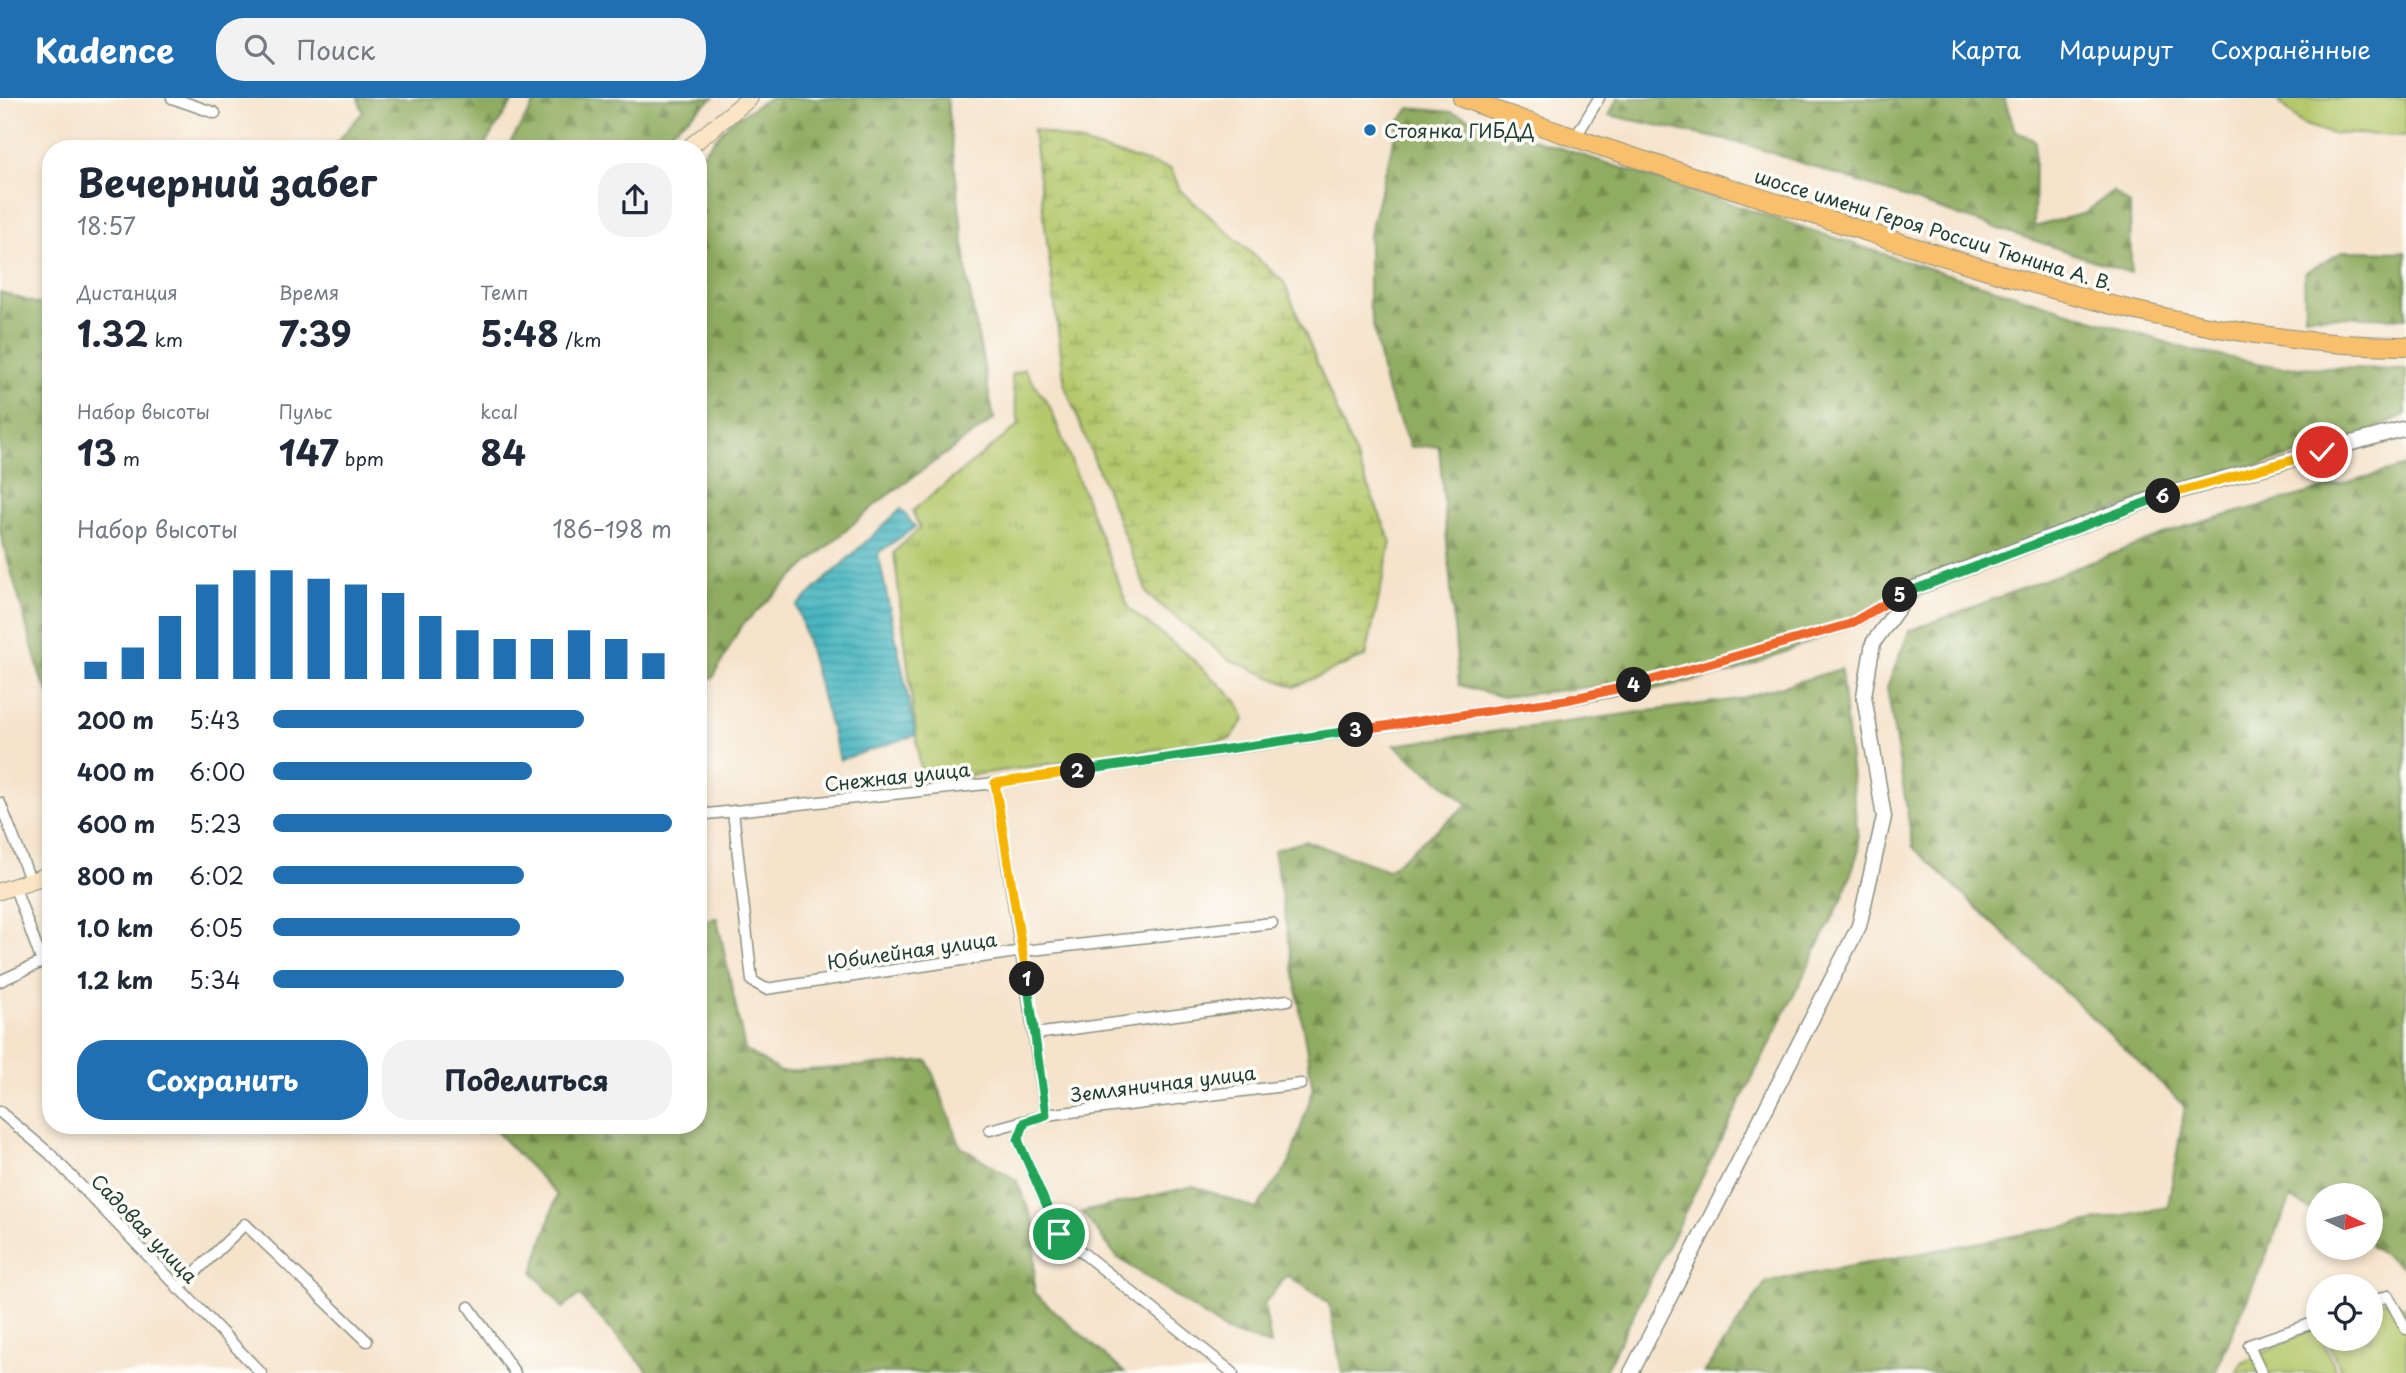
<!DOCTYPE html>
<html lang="ru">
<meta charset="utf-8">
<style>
body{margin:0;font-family:"Playpen Sans",sans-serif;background:#f2f2f3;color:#1f2937;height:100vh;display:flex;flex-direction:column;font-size:26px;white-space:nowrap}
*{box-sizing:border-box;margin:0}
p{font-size:23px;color:#747a83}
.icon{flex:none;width:38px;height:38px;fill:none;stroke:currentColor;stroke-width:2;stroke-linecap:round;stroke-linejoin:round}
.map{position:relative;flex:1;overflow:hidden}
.details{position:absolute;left:42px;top:42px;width:665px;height:994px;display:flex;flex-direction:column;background:#fff;border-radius:28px;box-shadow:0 4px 10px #0003}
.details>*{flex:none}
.needle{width:46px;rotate:95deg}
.fabs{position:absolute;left:2306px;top:1085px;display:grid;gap:14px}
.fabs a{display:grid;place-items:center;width:77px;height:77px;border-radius:50%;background:#fff;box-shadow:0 4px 10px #0003;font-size:35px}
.pin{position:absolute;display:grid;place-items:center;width:60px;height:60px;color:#fff;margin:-30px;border:4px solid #fff;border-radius:50%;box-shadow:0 2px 7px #0007}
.km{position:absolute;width:35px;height:35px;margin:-18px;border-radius:50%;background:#222;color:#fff;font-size:19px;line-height:35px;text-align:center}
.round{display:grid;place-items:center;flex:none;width:74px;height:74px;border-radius:28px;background:#f2f2f3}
.summary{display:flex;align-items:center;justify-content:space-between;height:119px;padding:0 35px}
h1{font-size:38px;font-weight:700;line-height:52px}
.metrics{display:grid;grid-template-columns:repeat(3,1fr);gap:10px;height:119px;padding:7px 35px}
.metrics div{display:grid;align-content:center}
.metrics b{font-size:35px;font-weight:700}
.metrics small{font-size:19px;font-weight:400}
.metrics p{font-size:19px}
.chart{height:196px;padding:14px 35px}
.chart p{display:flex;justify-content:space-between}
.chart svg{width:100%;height:126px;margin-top:7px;stroke:#1f6fb2;stroke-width:6}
.cta{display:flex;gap:14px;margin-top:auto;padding:14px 35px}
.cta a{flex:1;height:80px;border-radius:28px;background:#1f6fb2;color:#fff;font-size:28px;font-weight:700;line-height:80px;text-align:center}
.cta a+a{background:#f2f2f3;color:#1f2937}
ul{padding:0 35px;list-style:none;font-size:23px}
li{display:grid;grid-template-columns:112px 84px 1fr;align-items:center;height:52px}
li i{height:18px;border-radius:9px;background:#1f6fb2}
header{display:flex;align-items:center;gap:42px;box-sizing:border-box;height:98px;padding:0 35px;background:#1f6fb2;color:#fff}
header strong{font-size:33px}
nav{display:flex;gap:38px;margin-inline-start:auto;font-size:24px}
.search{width:490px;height:63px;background:#f2f2f3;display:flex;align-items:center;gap:18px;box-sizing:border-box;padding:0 24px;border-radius:28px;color:#747a83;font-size:26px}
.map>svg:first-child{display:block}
.grass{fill:url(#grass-tufts);stroke:#6a8250;stroke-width:2}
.forest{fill:url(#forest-firs);stroke:#58744a;stroke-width:2}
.wetland{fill:url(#wetland-marsh);stroke:#6a8250;stroke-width:2}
.garden{fill:#b6c86c;stroke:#6a8250;stroke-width:2}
.water{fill:url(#water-rules);stroke:#347a7a;stroke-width:2}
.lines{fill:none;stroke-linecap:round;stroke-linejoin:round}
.minor-casing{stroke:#8a9080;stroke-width:13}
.tertiary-casing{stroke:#8a9080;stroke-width:17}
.secondary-casing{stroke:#8a9080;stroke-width:18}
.primary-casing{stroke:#8a9080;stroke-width:20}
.minor{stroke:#fff;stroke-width:10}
.tertiary{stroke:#fff;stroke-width:14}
.secondary{stroke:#fce5c4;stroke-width:16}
.primary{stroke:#f8bf6c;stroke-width:18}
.split-1-casing{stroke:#fff;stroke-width:14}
.split-2-casing{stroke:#fff;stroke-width:14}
.split-3-casing{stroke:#fff;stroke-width:14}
.split-4-casing{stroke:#fff;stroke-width:14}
.split-5-casing{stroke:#fff;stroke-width:14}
.split-6-casing{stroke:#fff;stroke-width:14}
.split-7-casing{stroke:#fff;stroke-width:14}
.split-1{stroke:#22a559;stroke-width:9}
.split-2{stroke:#f5b400;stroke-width:9}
.split-3{stroke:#22a559;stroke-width:9}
.split-4{stroke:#f0652b;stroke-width:9}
.split-5{stroke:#f0652b;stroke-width:9}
.split-6{stroke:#22a559;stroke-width:9}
.split-7{stroke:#f5b400;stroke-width:9}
.poi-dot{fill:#1f6fb2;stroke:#fdfcf7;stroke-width:2.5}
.labels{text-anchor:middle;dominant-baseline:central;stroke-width:7;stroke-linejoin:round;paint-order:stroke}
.poi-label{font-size:19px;fill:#1f3d34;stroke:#fdfcf7;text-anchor:start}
.street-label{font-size:19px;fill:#1f3d34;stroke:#fdfcf7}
</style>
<header>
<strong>Kadence</strong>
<div class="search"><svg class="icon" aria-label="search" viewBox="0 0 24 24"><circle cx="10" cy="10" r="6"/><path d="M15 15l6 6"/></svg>Поиск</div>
<nav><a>Карта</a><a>Маршрут</a><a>Сохранённые</a></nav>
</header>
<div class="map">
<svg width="2406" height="1275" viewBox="0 0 2406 1275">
<defs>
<pattern id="grass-tufts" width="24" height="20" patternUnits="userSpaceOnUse" patternTransform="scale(1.75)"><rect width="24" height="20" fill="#b6c86c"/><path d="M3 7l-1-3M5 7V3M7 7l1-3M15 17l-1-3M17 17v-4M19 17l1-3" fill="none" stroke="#93a45a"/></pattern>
<pattern id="forest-firs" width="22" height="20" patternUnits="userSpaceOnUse" patternTransform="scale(1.75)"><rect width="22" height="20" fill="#90ac60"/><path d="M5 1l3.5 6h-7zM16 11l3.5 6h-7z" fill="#758d50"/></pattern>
<pattern id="wetland-marsh" width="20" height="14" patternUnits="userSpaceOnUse" patternTransform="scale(1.75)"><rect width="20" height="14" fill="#b6c86c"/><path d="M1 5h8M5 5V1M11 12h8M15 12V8" fill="none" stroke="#93a45a"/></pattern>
<pattern id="water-rules" width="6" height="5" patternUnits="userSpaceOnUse" patternTransform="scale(1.75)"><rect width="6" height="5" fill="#48b6c0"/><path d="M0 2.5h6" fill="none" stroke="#3b959d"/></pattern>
</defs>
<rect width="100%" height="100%" fill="#fdfcf7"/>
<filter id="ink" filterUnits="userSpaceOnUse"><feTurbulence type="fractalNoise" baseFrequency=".0143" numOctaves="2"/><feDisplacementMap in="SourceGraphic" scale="14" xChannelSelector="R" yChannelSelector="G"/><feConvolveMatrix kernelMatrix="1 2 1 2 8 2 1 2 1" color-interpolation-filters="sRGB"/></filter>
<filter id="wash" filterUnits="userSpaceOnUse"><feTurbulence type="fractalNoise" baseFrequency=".00686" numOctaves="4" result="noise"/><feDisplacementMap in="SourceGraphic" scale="28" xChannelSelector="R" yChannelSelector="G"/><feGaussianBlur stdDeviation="1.57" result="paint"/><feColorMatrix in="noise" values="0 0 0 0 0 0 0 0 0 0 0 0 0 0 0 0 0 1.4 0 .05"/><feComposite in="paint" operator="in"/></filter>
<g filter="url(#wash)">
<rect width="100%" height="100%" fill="#f5e3cb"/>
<path class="grass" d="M1024,271l26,38 79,202 59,46 49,46 8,18 -15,20 -308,43 -28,-230 26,-24 -8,-17 107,-86 -8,-50z"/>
<path class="forest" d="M358,0h157l-33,51h-151l32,-37z
M538,0h175l-43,34 -15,17h-149z
M769,0h178l21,185 26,136 -113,81 -74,64 -66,62 -28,52 -15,2v-522l32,-36z
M1618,0h386l11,32 20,11 -1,86 51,-14 28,-22 17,14 1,68 -383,-128 -139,-30z
M1409,10l42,4 442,145 301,94 85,16 127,2v45l-51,25 -204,56 -316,137 -101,40 -89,19 -23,-8 -120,14 -43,-12 -20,-239 -29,1 -25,-62 -16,-81v-69l29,-111z
M2344,153l62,1v66l-101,-2 -1,-43z
M0,194l51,16v389l-10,-19 -41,-147z
M2406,368v803l-35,-22v-52h-52v20l-28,-17 -76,175h-511l62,-91 402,-75 17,-101 -272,-259 -26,-160 22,-56 275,-104z
M1841,571l18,181 -17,49 -238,474h-262l-13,-70 -42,-28 -23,29 7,41 -41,-12 -113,-76 -35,-45 112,-26 62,23 33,-45 24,-74 -39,-240 32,-9 82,29 80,-66 -74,-59 344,-46z
M717,820l28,132 36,22 147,-11 33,86 55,33 19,45 -1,68 91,80h-475l-71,-78 -16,13 -30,-36 24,-77 -67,-70h208v-204z"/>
<path class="wetland" d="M1033,31l138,40 9,21 104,92 107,260 -25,114 -72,31 -66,-28 -80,-64 -83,-209z"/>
<path class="garden" d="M2275,0h131v38l-77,-3 -27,-9z
M2381,1202l25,7v66h-63l-17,-34h45v-35z
M2317,1229l2,12h3l15,34h-101l6,-10z"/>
<path class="water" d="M901,411l14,18 -37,26 38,182 -76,25 -43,-154z"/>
</g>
<g filter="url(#ink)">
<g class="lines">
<defs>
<path id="minor" d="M172,0l43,15
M1575,40l24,-40
M995,685l51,332
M0,705l31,79
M733,713l19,170 14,8 257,-38 249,-28
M698,717l297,-32 571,-83 48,-9 236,-67 59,-34
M15,790l27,74
M0,883l51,-23
M1035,936l253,-34
M0,1014l49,41 212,220
M1025,1024l-7,18 41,94 174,139
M990,1032l56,-15 255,-31
M178,1191l67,-65 122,117
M2371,1204l17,-6 18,33
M469,1209l46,66
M2262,1275l-13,-28 70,-24"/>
<path id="tertiary" d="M1631,1275l228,-447 25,-109 -20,-121 9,-53 39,-54 242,-91 252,-70"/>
<path id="secondary" d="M687,51l63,-51
M0,793l51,-17"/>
<path id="primary" d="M1462,0c124,46 251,84 377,125 185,59 371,123 567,123"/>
</defs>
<use href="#minor" class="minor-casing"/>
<use href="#tertiary" class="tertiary-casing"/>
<use href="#secondary" class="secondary-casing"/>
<use href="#primary" class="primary-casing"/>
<use href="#minor" class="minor"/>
<use href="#tertiary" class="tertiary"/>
<use href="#secondary" class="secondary"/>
<use href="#primary" class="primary"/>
</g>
</g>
<g class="lines" filter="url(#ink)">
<defs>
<path id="split-1" d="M1027,881l19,136 -21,7 -7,18 41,94"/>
<path id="split-2" d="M1027,881l-32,-196 83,-12"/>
<path id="split-3" d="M1078,673l278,-41"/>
<path id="split-4" d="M1356,632l210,-30 68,-15"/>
<path id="split-5" d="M1634,587l216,-61 50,-29"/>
<path id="split-6" d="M1900,497l263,-99"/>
<path id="split-7" d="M2163,398l159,-44"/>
</defs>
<use href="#split-1" class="split-1-casing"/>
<use href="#split-2" class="split-2-casing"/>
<use href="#split-3" class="split-3-casing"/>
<use href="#split-4" class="split-4-casing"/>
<use href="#split-5" class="split-5-casing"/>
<use href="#split-6" class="split-6-casing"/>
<use href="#split-7" class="split-7-casing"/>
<use href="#split-1" class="split-1"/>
<use href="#split-2" class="split-2"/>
<use href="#split-3" class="split-3"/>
<use href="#split-4" class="split-4"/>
<use href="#split-5" class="split-5"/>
<use href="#split-6" class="split-6"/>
<use href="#split-7" class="split-7"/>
</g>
<circle class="poi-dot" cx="1370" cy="32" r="7"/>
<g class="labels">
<g class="poi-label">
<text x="1384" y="32">Стоянка ГИБДД</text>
</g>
<g class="street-label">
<text transform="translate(1934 131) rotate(17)">шоссе имени Героя России Тюнина А. В.</text>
<text transform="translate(897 678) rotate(-6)">Снежная улица</text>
<text transform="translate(912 852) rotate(-8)">Юбилейная улица</text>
<text transform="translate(1163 985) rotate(-7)">Земляничная улица</text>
<text transform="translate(145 1130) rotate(46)">Садовая улица</text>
</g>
</g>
</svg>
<div class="fabs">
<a><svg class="needle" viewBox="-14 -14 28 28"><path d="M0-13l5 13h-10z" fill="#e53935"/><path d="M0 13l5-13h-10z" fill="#747a83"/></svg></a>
<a><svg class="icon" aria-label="locate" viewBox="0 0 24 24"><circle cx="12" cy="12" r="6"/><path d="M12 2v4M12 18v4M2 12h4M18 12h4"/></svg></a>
</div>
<div class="pin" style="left:1059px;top:1136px;background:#1e9e55"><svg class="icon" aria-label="arrive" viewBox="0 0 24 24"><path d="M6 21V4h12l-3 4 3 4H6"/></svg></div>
<div class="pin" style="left:2322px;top:354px;background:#d93025"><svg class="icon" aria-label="check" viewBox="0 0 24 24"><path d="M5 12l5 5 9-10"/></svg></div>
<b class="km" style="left:1027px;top:881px">1</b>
<b class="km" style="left:1078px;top:673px">2</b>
<b class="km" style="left:1356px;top:632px">3</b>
<b class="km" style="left:1634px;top:587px">4</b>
<b class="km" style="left:1900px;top:497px">5</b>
<b class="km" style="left:2163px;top:398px">6</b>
<section class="details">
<div class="summary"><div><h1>Вечерний забег</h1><p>18:57</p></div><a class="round"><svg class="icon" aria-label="share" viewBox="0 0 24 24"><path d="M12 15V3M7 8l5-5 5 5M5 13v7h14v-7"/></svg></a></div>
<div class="metrics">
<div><p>Дистанция</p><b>1.32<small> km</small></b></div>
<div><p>Время</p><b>7:39</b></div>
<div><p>Темп</p><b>5:48<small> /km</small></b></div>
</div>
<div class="metrics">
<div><p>Набор высоты</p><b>13<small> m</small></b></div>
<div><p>Пульс</p><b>147<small> bpm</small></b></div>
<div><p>kcal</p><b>84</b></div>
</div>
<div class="chart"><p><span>Набор высоты</span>186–198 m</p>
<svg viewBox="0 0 160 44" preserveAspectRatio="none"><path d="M5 44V38M15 44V33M25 44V22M35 44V11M45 44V6M55 44V6M65 44V9M75 44V11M85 44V14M95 44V22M105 44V27M115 44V30M125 44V30M135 44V27M145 44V30M155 44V35"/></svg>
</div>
<ul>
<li><b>200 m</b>5:43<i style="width:78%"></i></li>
<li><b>400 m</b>6:00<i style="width:65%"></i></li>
<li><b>600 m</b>5:23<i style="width:100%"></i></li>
<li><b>800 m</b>6:02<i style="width:63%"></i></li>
<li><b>1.0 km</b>6:05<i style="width:62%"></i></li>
<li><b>1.2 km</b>5:34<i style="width:88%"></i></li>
</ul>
<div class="cta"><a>Сохранить</a><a>Поделиться</a></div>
</section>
</div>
